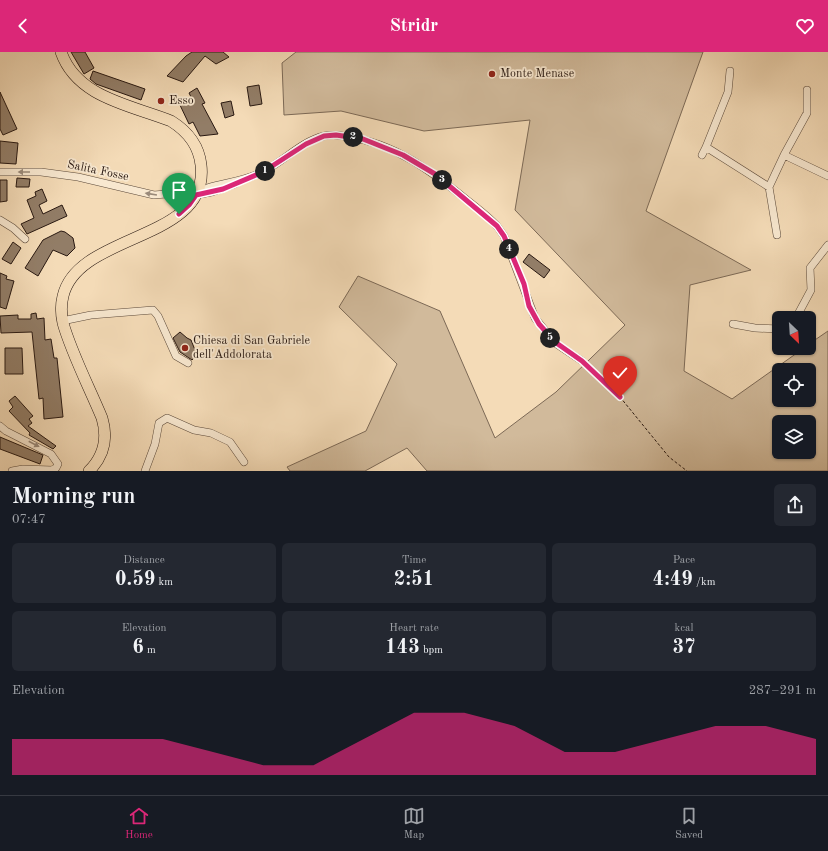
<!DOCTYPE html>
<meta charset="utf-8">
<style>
body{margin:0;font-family:"Old Standard TT",serif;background:#242831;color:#f1f3f6;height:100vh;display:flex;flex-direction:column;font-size:15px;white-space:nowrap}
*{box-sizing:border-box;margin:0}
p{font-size:13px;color:#9ea1a6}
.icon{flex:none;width:22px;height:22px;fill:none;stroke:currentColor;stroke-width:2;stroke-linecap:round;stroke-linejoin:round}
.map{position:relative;height:419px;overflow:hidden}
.panel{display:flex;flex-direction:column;background:#171b24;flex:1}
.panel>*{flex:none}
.needle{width:26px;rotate:155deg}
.buttons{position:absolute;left:772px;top:259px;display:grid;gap:8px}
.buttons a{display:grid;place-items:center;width:44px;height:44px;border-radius:6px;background:#171b24;box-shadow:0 1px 3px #0004;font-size:20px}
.pin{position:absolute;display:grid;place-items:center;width:34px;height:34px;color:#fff;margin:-41px -17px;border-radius:50% 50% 50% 0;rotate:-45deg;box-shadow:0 0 4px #0007}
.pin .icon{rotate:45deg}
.km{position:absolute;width:20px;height:20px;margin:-10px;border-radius:50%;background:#222;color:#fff;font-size:11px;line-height:20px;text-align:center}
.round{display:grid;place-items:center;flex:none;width:42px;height:42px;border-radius:6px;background:#242831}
.head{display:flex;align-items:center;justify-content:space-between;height:68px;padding:0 12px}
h1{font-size:22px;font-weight:600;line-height:30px}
.figures{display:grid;grid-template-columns:repeat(3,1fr);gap:6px;height:68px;padding:4px 12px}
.figures div{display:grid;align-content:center;border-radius:6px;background:#242831;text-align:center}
.figures b{font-size:20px;font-weight:600}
.figures small{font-size:11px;font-weight:400}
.figures p{font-size:11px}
.chart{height:112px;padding:8px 12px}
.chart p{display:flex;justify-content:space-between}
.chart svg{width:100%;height:72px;margin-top:4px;fill:#db2777;opacity:.7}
header{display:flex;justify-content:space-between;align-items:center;height:52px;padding:0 12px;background:#db2777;color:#fff;font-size:18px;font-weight:600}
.tabs{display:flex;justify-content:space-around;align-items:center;height:56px;border-top:1px solid #363941;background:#171b24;font-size:11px;color:#9ea1a6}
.tabs a{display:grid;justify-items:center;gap:2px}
.tabs .on{color:#db2777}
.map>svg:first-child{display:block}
.green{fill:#d1ba9b;stroke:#7c6956;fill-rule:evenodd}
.building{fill:#927d67;stroke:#281811}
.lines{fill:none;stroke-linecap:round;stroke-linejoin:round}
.street-casing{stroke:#5b493a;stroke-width:8}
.primary-casing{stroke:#281811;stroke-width:12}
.path{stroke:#281811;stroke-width:1;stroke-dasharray:3 2;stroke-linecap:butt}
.street{stroke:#f8e8d0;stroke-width:7}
.primary{stroke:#f4dbb7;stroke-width:11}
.oneway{fill:#9a8a7a}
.route-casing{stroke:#fff;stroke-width:8}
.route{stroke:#db2777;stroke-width:5}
.poi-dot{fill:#8f2418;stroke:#f8e8d0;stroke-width:1.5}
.labels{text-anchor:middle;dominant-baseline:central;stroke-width:3.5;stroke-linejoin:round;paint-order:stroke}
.poi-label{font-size:12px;fill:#281811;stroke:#f8e8d0;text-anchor:start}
.street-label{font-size:12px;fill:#281811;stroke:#f8e8d0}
</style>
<header><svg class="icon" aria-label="back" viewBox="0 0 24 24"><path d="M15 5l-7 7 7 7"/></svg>Stridr<svg class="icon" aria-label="heart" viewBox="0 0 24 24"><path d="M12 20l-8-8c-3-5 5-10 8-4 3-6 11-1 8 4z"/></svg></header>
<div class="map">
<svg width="828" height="419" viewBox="0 0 828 419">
<rect width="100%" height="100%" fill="#f4dbb7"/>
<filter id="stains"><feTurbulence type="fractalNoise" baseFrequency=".005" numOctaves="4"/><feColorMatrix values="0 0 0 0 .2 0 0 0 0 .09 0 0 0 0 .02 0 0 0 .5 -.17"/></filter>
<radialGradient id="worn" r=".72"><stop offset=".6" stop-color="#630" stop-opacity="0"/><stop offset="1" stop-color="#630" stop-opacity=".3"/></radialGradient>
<path class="green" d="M296,0h407l-57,159 105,59 -61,15 -6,86 48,28 72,-51h5v-4l19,-13v140h-401l-20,-23 -42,23h-75l-3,-4 79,-36 31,-67 -58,-57 19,-31 82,35 55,127 61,-46 69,-67 -110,-115 15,-90 -106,11 -83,-20 -57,4 -2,-52zM779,318h30v30h-30zM779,370h30v30h-30z"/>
<path class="building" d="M71,0h14l9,16 -10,6z
M192,0h31l6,5 -13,7 -11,-8 -22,26 -16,-6 19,-20z
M93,19l52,18 -4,11 -45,-16 -6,-5z
M259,33l3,19 -12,2 -3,-19z
M197,36l8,15 -3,1 16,30 -18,2 -7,-14 -4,2 -10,-21 12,-6 -2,-4z
M0,40l17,37 -14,6 -3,-6z
M231,49l3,14 -9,3 -4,-15z
M0,89l18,2 -2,21 -16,-1z
M17,126l13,1 -1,8h-13z
M0,128h7v21l-7,1z
M42,137l5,12 -8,4 4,9 19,-9 5,11 -40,18 -6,-10 13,-6 -7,-18 9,-4 -1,-4z
M61,179l4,1 8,6 2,10 -8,8 -14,-6 -15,26 -13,-8 18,-28z
M13,190l8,6 -10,16 -9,-5z
M529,202l21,16 -6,8 -21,-16z
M0,221l7,3 -1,3 8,2 -8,28 -6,-2z
M36,261l1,6 7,-1 1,22 6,-1 3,19h3l6,59 -19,2 -1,-21 -4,1 -7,-67 -31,1 -1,-17 18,-1v4h13v-5z
M180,280l7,6 4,2 6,15 -5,5 -12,-8 -7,-14z
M5,296h17l1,26h-18z
M15,344l18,20 -4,3 3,4 -4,3 28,20 -3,3 -24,-14 1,-2 -21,-22 4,-4 -4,-6z
M0,385l43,18 -3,9 -40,-15z"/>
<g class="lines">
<defs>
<path id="street" d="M730,19l-2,21 -22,55 63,40 15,-32
M807,38v23l-23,42 44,21
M702,103l4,-8
M0,120h41l37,5 76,18 36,-3
M769,135l8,48
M207,136c19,-6 39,-7 57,-17 20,-10 38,-30 60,-35 9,-2 16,-1 24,1 47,6 84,35 119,63 10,8 21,16 30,26l7,10 31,82 20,25 27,18
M196,143l16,-3 23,-8
M0,168l13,8 12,11
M796,266l15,-28 -1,-22 18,-23
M62,269l29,-6 62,-5 5,6 18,40 12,7
M733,272l22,4 24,1
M0,374l6,5 45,23 7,10 -2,4 -4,2 -29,-1 -11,2
M145,419l10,-27 4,-21 8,-5 27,12 17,3 19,9 14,20"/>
<path id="primary" d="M61,0c16,46 70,53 110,69 16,10 28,25 30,44 9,77 -123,67 -138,131 -2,8 -2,18 0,27 8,29 27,66 39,95 6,20 2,38 -13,53"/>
</defs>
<use href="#street" class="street-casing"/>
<use href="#primary" class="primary-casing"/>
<path class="path" d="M587,314l33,31 49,60 18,14"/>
<use href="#street" class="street"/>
<use href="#primary" class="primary"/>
</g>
<defs><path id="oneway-solid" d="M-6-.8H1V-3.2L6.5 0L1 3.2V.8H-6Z"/></defs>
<g class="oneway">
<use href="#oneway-solid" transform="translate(24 120) rotate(180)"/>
<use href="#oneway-solid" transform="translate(151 142) rotate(-171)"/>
<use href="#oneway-solid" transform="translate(34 392) rotate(28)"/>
</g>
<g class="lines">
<defs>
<path id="route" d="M179,162l10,-9 7,-10 27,-6 40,-17 43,-28 18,-8 12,-1 27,4 40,16 32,19 62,52 7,10 20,48 5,22 10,18 16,18 27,19 38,36"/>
</defs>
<use href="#route" class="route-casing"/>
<use href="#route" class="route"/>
</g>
<g class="poi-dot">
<circle cx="492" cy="22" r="4"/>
<circle cx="161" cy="49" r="4"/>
<circle cx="185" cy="296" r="4"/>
</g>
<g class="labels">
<g class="poi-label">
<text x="500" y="22">Monte Menase</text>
<text x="169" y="49">Esso</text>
<text x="193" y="289">Chiesa di San Gabriele<tspan x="193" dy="14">dell'Addolorata</tspan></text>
</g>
<g class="street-label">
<text transform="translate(98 119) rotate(12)">Salita Fosse</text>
</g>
</g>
<rect width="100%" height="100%" filter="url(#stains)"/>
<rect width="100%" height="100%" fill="url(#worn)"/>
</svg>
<div class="buttons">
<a><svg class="needle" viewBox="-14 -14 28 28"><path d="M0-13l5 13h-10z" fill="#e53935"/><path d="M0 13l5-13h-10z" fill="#9ea1a6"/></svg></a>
<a><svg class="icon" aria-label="locate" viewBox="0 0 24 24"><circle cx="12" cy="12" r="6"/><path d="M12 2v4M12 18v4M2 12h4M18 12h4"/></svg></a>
<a><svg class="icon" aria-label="layers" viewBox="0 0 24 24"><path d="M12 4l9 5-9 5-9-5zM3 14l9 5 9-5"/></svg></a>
</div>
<div class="pin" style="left:179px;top:162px;background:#1e9e55"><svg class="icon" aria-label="arrive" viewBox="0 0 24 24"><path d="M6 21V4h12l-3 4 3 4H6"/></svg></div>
<div class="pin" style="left:620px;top:345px;background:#d93025"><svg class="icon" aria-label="check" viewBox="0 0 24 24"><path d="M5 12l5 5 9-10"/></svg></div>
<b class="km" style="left:265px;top:119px">1</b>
<b class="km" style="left:353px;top:85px">2</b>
<b class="km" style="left:442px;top:128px">3</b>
<b class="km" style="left:509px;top:197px">4</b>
<b class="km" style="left:550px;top:286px">5</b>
</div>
<section class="panel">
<div class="head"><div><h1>Morning run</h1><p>07:47</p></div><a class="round"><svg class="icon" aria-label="share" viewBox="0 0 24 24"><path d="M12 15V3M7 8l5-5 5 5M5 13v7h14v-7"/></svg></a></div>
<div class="figures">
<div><p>Distance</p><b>0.59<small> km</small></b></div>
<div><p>Time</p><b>2:51</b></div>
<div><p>Pace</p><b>4:49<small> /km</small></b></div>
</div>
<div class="figures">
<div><p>Elevation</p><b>6<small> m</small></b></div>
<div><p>Heart rate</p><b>143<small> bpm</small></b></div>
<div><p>kcal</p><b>37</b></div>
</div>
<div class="chart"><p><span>Elevation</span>287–291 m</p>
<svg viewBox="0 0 160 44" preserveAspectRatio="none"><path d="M0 44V22L10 22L20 22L30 22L40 30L50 38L60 38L70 22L80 6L90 6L100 14L110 30L120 30L130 22L140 14L150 14L160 22V44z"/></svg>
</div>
</section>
<nav class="tabs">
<a class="on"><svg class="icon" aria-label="home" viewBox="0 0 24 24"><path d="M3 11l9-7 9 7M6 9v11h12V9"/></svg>Home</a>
<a><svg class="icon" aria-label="map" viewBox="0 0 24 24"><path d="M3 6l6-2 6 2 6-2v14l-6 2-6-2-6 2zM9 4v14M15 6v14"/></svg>Map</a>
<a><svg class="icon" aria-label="saved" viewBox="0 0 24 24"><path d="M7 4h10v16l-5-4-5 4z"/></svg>Saved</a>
</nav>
